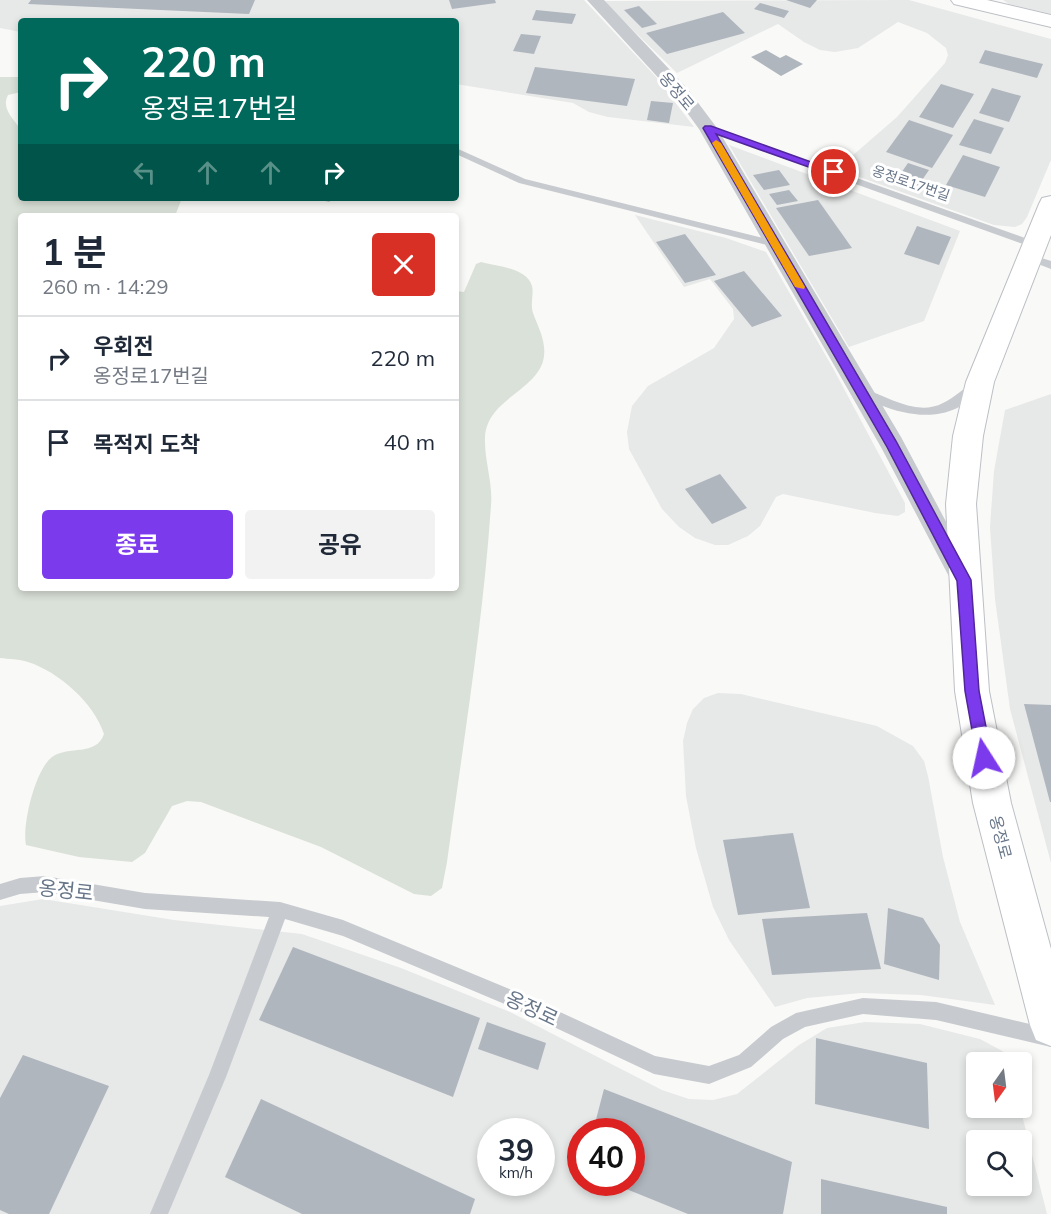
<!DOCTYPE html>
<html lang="ko">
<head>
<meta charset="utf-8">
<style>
	:root { --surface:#fff; --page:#f2f2f3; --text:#1f2937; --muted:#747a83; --line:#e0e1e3; --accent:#7c3aed }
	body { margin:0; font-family:Mulish,"Noto Sans KR",sans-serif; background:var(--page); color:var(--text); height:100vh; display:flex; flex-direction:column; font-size:22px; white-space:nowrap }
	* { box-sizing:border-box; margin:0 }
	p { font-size:20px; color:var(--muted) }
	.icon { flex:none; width:33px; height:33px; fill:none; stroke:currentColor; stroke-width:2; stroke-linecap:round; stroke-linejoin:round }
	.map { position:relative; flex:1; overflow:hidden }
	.sheet { position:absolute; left:18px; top:213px; width:441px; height:378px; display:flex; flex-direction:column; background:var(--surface); border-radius:6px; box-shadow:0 3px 9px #0003 }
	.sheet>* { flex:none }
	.guide { position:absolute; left:18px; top:18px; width:441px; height:183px; border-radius:6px; box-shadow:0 3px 9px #0003; background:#00695c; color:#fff; overflow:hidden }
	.needle { width:39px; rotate:194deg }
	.fabs { position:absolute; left:966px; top:1052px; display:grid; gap:12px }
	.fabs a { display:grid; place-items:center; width:66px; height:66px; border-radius:6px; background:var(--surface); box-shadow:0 3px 9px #0003; font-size:30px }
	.speed { position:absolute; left:477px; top:1118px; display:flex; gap:12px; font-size:30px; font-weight:700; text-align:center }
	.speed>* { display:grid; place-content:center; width:78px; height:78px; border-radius:50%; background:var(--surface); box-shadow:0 3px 9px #0003; line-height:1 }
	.speed small { font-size:15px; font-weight:400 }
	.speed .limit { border:9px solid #d22; background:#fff; color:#111 }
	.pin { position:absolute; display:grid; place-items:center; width:51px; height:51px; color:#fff; margin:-26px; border:3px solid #fff; border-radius:50%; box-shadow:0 2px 6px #0007 }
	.me { position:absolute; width:66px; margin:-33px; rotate:350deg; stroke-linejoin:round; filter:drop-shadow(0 0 4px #0008) }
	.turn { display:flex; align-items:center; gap:21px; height:126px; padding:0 24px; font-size:27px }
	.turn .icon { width:78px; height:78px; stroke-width:2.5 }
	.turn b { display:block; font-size:42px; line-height:51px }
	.lanes { display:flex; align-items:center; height:57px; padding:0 24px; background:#0003; justify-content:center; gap:30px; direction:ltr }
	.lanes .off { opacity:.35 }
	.round { display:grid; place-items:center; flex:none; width:63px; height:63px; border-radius:6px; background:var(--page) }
	.headline { display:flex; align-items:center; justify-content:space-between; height:102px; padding:0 24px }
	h1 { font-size:36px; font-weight:700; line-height:45px }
	.cta { display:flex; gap:12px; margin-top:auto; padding:12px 24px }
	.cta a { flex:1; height:69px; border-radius:6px; background:var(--accent); color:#fff; font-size:24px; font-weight:700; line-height:69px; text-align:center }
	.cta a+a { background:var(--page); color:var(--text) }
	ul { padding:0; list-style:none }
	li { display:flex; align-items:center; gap:18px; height:84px; padding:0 24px; border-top:2px solid var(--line) }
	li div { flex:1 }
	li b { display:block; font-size:22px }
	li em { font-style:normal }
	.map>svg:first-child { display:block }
</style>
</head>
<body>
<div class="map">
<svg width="1051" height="1214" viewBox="0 0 1051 1214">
	<rect width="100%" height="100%" fill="#f9f9f7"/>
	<g fill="#e7e8e8" fill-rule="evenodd">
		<polygon points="0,0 584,0 656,77 694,127 608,117 589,112 573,103 456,84 456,21 21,21 21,32 0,28"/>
		<polygon points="909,0 1051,39 1051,160 1027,217 1022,224 1015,227 994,225 837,169 897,117 945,63 948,55 946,48 927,33 898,22 858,48 835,52 820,50 804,42 778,24 677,73 603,1"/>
		<polygon points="1003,0 1051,0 1051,14 1009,4"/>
		<polygon points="729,145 960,231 924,321 849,347"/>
		<polygon points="635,215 726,238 766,252 834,370 905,503 905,512 898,516 875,513 783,494 776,497 760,526 748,536 728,545 715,545 695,538 679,527 662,509 629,449 627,432 632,406 648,386 714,348 734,319 733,309 710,279 684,287"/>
		<polygon points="1051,394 1051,863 1010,709 995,599 990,527 994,471 1005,410"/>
		<polygon points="718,693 741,694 877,726 913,746 924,761 928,776 943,857 960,922 995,1005 921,995 861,993 807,998 775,1007 729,940 713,907 696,848 686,796 683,741 687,723 693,709 704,698"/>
		<path d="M43,899L174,920L302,934L401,968L510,1012L662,1090L689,1099L713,1100L737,1094L799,1045L827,1028L865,1022L920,1024L980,1039L1006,1053L1009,1062H976V1107H1020L1047,1214H0V906ZM490,1131H542V1182H490ZM580,1131H632V1182H580ZM976,1140H1022V1185H976Z"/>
	</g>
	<path fill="#dae1d8" d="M0,77H21V92L8,95C0,111 17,120 21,132C25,143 21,184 21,198H182L175,216H21V588H456V291L464,292L476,264L481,262C496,266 527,268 532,286C534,294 530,303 533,313C537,324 543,335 544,347C549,389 487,395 485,437C484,460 493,482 491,505C483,624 463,744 447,862L442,888L431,896L414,894L321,847L201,802L187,801L172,806L145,853L132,862L79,857L26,845C22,825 35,770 52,757C69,745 96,757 104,734C94,703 59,672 28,662C19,659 9,659 0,658Z"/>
	<g fill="#b0b6be">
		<polygon points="31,0 255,0 249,14 28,4"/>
		<polygon points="449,0 495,0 496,3 452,9"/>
		<polygon points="786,0 817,0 810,8"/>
		<polygon points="760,3 789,11 784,18 754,9"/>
		<polygon points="639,6 657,24 642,28 624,10"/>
		<polygon points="536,10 576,14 572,24 532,20"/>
		<polygon points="723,12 745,33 667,54 646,33"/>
		<polygon points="521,34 541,36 534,54 513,51"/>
		<polygon points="766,50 780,58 786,55 803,64 781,76 751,57"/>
		<polygon points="985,50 1043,64 1037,78 979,63"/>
		<polygon points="535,67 635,79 627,106 526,93"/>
		<polygon points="941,84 974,94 953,128 919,117"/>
		<polygon points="992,88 1021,96 1009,122 979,113"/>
		<polygon points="651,101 673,103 669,123 647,120"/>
		<polygon points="974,119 1004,128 991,154 959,145"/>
		<polygon points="909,120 953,135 932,168 886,152"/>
		<polygon points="963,155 1000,167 985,197 946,185"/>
		<polygon points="908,163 929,170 918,186 897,179"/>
		<polygon points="779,170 790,185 764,190 753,175"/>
		<polygon points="789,190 798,201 777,205 769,194"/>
		<polygon points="818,200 852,248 809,256 776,208"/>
		<polygon points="917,226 951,237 939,265 904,254"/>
		<polygon points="685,234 716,275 685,283 656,242"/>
		<polygon points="744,271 782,316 752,327 714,281"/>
		<polygon points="720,474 747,508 712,524 685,489"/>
		<polygon points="1024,704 1051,705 1051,802 1050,802"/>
		<polygon points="793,833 810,908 738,915 723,840"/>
		<polygon points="888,908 923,918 940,945 939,980 884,964"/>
		<polygon points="867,913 881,969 772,975 762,919"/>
		<polygon points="293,947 480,1018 453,1097 259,1020"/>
		<polygon points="487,1022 546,1043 538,1070 478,1049"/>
		<polygon points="816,1038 927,1063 929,1129 815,1104"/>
		<polygon points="23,1055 109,1086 49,1214 9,1214 0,1210 0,1098"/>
		<polygon points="604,1089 792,1162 783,1214 688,1214 609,1182 632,1182 632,1131 593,1131"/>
		<polygon points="261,1099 475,1199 470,1214 302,1214 225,1177"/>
		<polygon points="821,1179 947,1207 947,1214 821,1214"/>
	</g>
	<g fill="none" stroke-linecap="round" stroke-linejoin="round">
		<g stroke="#bcbfc5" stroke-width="2">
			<g id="secondary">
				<polygon points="951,0 987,0 1051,15 1051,27 954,4"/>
				<polygon points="1051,196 1051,235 994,382 983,436 976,504 989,691 1011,803 1051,949 1051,1046 1036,1040 1030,1025 973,803 955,691 946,504 953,436 966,382 1039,204 1042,198"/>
			</g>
		</g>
		<g fill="#c7cace" fill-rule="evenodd">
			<polygon points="705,126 711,126 1039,243 1040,245 1039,247 1031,247 705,130"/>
			<polygon points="456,148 525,179 775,241 780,244 775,247 519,183 456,154"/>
			<polygon points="325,198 335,198 329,202 325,201"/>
			<polygon points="1029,254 1051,261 1051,269 1025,259 1024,257"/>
			<path d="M975,383L981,387C957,422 915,419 880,405C872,402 861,399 856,392L862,388C888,396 916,417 943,403C955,398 963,387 975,383Z"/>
			<polygon points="45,876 145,893 280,902 343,920 519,993 655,1056 709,1066 739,1055 771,1027 796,1013 863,998 936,1002 1051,1029 1051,1047 936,1020 863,1014 805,1027 783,1039 751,1067 709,1084 654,1074 507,1005 343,936 285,919 226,1077 168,1214 150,1214 209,1075 269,917 145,909 45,892 20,894 0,900 0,884 20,878"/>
		</g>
		<polygon fill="#c7cace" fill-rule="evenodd" points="587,0 604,0 687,88 717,128 901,437 977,580 973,588 964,591 955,588 882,449 699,129 675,96"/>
		<use href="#secondary" fill="#fff" fill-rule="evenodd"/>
	</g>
	<polygon fill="#7c3aed" stroke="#51269a" stroke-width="1.5" points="705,126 711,126 839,172 831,175 716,134 896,441 971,580 979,691 992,758 990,763 984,766 979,763 977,758 965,691 957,581 887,447 703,128"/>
	<polygon fill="#f59e0b" points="716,140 721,143 805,287 804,289 795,287 712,143"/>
	<g text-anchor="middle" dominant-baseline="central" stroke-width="6" stroke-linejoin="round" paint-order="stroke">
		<g font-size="14" fill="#687689" stroke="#fff">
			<text transform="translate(911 183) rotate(19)">옹정로17번길</text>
		</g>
		<g font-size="16" fill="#687689" stroke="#fff">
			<text transform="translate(677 91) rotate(50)">옹정로</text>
			<text transform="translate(1001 837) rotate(75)">옹정로</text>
		</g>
		<g font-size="20" fill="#687689" stroke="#fff">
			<text transform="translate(66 890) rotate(6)">옹정로</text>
			<text transform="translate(532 1008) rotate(25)">옹정로</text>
		</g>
	</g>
</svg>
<div class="fabs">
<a><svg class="needle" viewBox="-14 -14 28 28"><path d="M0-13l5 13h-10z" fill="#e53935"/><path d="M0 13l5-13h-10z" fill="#747a83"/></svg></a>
<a><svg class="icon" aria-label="search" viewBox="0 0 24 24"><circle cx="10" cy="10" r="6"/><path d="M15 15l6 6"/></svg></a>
</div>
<div class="speed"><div>39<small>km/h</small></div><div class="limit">40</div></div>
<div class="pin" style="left:834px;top:172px;background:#d93025"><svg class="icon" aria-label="arrive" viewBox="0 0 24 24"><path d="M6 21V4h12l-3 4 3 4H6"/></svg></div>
<svg class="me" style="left:984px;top:758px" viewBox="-20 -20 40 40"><circle r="19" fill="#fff"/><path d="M0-13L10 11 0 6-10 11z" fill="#7c3aed"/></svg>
<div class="guide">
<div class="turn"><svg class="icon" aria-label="right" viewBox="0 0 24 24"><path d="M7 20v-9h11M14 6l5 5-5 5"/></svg><div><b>220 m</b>옹정로17번길</div></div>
<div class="lanes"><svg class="icon off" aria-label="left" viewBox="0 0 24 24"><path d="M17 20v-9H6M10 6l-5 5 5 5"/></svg><svg class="icon off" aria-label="ahead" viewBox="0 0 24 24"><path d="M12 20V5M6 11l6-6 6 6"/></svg><svg class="icon off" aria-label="ahead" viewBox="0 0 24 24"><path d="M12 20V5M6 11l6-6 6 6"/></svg><svg class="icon" aria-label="right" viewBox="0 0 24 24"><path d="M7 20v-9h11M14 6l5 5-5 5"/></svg></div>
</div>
<section class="sheet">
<div class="headline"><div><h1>1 분</h1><p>260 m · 14:29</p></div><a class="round" style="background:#d93025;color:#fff"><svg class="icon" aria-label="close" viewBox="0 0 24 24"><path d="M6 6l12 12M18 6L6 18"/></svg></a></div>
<ul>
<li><svg class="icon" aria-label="right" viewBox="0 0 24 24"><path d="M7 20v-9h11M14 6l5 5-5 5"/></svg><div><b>우회전</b><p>옹정로17번길</p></div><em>220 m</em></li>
<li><svg class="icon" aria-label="arrive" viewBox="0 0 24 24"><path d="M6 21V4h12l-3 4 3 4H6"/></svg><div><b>목적지 도착</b></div><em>40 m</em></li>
</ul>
<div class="cta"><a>종료</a><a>공유</a></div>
</section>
</div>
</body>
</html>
